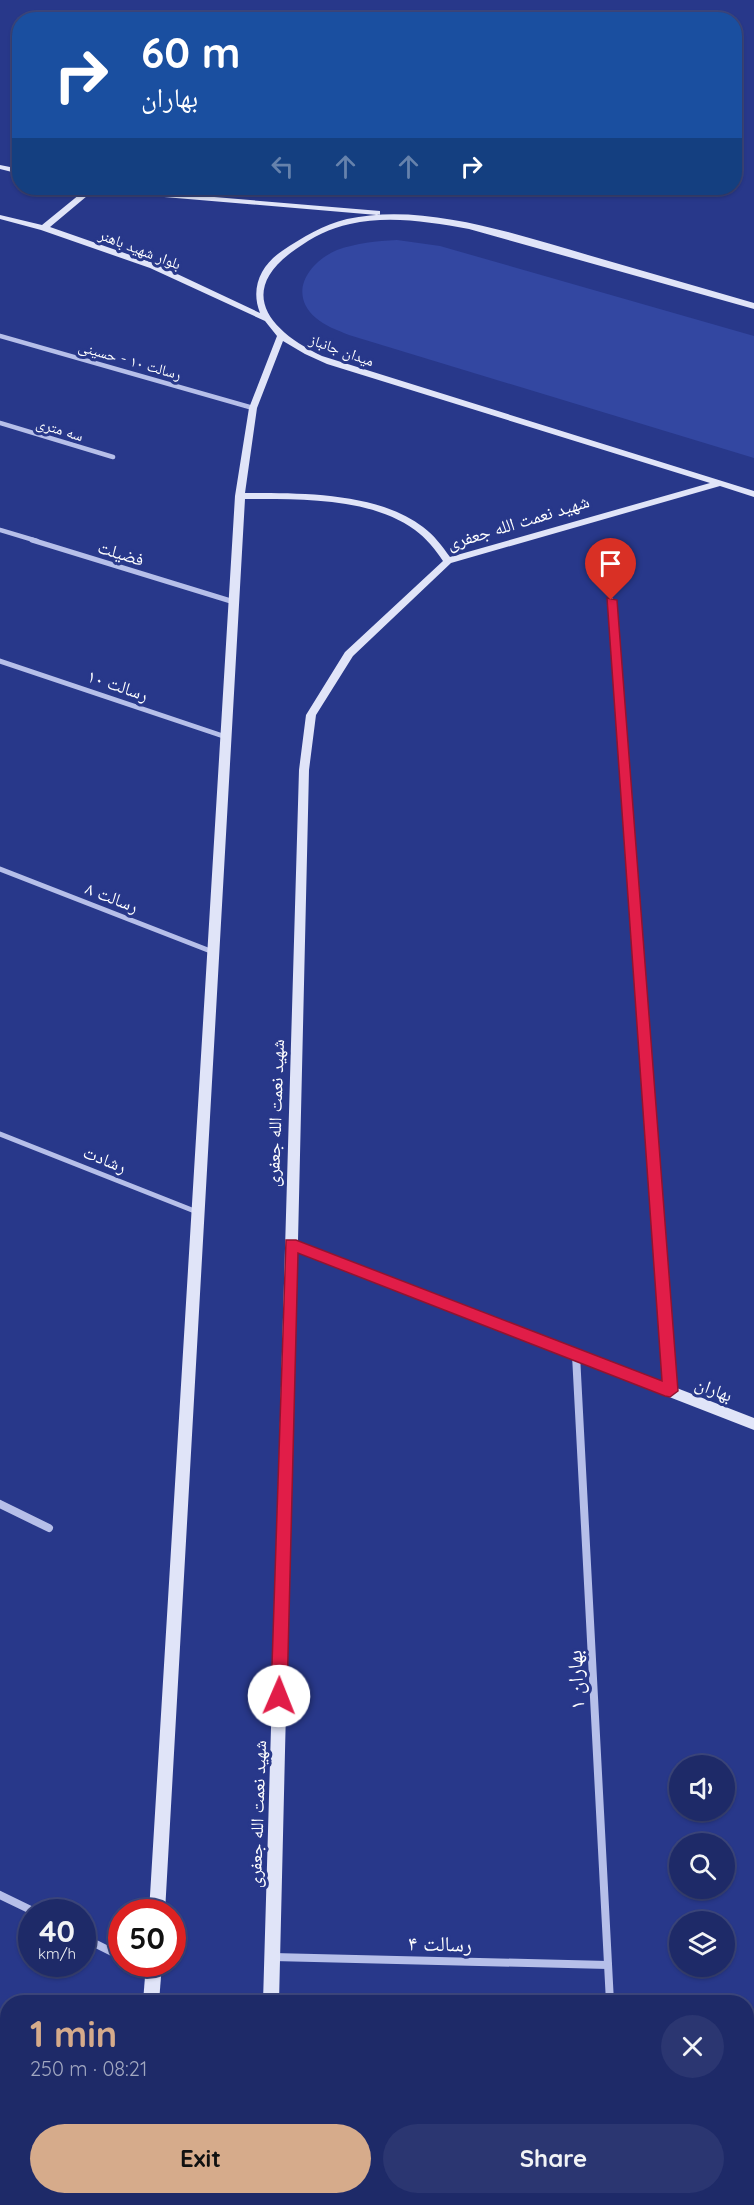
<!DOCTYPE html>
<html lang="en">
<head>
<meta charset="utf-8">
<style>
	:root { --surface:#1e2a68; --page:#2b3671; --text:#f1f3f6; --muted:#a1a7c0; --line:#3c467c; --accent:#d6ab8b }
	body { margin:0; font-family:Quicksand,"Noto Naskh Arabic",sans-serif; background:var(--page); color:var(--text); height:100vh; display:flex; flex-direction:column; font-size:22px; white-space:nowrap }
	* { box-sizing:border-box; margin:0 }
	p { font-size:20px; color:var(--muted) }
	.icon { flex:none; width:33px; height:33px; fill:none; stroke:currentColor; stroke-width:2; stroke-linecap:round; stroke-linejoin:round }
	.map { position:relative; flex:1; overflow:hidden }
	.sheet { position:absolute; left:0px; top:1995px; width:754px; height:210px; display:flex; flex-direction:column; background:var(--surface); border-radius:24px 24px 0 0; box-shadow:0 2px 4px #0004,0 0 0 2px var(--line) }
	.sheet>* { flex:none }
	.guide { position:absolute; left:12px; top:12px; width:730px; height:183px; border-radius:24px; box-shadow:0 2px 4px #0004,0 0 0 2px var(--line); background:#1a4fa0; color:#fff; overflow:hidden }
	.fabs { position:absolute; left:669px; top:1755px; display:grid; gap:12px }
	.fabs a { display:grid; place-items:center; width:66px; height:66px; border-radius:50%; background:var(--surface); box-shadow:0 2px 4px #0004,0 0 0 2px var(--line); font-size:30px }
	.speed { position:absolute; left:18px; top:1899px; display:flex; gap:12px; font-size:30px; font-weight:700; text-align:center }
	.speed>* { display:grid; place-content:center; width:78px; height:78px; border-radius:50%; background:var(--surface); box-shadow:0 2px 4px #0004,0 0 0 2px var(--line); line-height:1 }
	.speed small { font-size:15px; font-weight:400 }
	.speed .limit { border:9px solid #d22; background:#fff; color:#111 }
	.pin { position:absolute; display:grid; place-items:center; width:51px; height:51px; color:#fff; margin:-62px -26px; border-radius:50% 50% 50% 0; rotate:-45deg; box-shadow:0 0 6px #0007 }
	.pin .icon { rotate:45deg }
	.me { position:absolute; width:66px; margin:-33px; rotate:1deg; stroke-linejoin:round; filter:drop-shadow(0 0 4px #0008) }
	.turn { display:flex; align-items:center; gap:21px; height:126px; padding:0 30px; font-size:27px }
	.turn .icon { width:78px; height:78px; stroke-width:2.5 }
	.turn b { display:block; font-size:42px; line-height:51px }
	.lanes { display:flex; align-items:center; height:57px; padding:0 30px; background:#0003; justify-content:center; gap:30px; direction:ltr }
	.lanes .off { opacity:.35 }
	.round { display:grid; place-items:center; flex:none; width:63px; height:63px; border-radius:32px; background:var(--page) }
	.head { display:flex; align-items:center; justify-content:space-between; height:102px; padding:0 30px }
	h1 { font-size:36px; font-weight:700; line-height:45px; color:var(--accent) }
	.action { display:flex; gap:12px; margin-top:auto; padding:12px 30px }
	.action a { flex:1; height:69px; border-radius:36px; background:var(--accent); color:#111; font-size:24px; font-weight:700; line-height:69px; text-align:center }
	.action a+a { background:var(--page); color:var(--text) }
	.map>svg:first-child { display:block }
</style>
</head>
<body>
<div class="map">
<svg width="754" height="2205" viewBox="0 0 754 2205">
	<rect width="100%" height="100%" fill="#28388a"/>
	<path fill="#3347a1" d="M397,240L440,246L754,336V458L349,335C337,330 325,326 316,318C287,293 309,262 337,250C357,243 376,241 397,240Z"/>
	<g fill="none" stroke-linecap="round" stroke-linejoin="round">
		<g stroke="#b6bfe9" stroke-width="4.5">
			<polyline points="0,336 253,408"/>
			<polyline points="0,423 113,457"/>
			<polyline points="0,530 37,541"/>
		</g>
		<g stroke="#b6bfe9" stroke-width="5">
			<polyline points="32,540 234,602"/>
			<polyline points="611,600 660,1257"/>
			<polyline points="0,661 226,737"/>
			<polyline points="0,869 213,952"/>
			<polyline points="0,1134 197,1212"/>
		</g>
		<g stroke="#b6bfe9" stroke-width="8">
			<polyline points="660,1256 670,1391"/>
			<polyline points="576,1355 610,2002"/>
			<polyline points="0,1504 49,1528"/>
			<polyline points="0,1895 35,1912"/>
			<polyline points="82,1937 122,1957"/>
			<polyline points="273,1957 608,1965"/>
			<polyline points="134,1964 153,1973"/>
			<polyline points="620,2198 620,2205"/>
		</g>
		<g fill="#e0e4f8" fill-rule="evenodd">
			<polygon points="0,165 20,169 20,174 0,169"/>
			<path d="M81,188H107L380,211V215H377L93,191L50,227L156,264L260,313C250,288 261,265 282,251C303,237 323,225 347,219C424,202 514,234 588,255C643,271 699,287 754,303V309L469,229C430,222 389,215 350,224C330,228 313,237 296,249C235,291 269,331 322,356L754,491V497L720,486L451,563L353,656L316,715L309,770L298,1241L754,1418V1430L297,1252L279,2002H263L299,770L306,715L345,652L443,561C435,549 426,538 415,530C370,497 298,499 245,499L165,1912H149L235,496L249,408L277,336L265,321L150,268L41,230L0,219V215L42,225L85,190ZM283,341L305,354L327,364L710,483L450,557C442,546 434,535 423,527C377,492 300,493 245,493L257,408Z"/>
			<polygon points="146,1964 162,1964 159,2002 143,2002"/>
			<polygon points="132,2198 148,2198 147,2205 131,2205"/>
			<polygon points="257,2198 273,2198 272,2205 256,2205"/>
		</g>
	</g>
	<polygon fill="#e11d48" stroke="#92132f" stroke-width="1.5" points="607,598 617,600 678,1391 670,1397 665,1396 298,1253 287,1696 285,1701 279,1703 273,1701 271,1696 286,1240 296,1240 662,1381"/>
	<g text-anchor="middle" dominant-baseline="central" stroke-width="6" stroke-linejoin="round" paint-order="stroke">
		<g font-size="15" fill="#fff" stroke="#28388a">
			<text transform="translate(140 249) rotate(21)">بلوار شهید باهنر</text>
			<text transform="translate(342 350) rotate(20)">میدان جانباز</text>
			<text transform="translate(130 360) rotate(16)">رسالت ۱۰ - حسینی</text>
			<text transform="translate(60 429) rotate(17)">سه متری</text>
		</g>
		<g font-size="18" fill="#fff" stroke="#28388a">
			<text transform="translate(518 522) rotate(-17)">شهید نعمت الله جعفری</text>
			<text transform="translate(121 553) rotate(17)">فضیلت</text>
			<text transform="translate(118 685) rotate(19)">رسالت ۱۰</text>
			<text transform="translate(112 897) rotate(21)">رسالت ۸</text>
			<text transform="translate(275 1113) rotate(-88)">شهید نعمت الله جعفری</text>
			<text transform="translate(105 1159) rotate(22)">رشادت</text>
			<text transform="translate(714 1389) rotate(21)">بهاران</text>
			<text transform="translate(257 1814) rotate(-88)">شهید نعمت الله جعفری</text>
		</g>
		<g font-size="21" fill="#fff" stroke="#28388a">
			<text transform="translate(575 1680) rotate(-93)">بهاران ۱</text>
			<text transform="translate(440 1943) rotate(1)">رسالت ۴</text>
		</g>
	</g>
</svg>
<div class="fabs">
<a><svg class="icon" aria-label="sound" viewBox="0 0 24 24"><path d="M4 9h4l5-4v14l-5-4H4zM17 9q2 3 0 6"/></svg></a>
<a><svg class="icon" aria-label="search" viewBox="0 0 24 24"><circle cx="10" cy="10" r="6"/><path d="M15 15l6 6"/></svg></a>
<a><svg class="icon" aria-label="layers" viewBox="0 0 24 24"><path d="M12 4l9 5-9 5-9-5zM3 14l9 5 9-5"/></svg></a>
</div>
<div class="speed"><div>40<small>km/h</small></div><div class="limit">50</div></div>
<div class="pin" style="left:611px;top:600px;background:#d93025"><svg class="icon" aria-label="arrive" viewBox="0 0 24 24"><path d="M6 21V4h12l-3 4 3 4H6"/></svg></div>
<svg class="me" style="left:279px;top:1696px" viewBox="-20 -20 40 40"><circle r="19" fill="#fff"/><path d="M0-13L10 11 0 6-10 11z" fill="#e11d48"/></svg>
<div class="guide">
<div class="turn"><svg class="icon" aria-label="right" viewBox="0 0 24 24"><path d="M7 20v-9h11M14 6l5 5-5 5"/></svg><div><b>60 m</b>بهاران</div></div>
<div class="lanes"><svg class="icon off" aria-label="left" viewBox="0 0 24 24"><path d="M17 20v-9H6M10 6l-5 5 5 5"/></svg><svg class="icon off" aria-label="ahead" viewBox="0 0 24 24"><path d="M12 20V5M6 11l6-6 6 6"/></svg><svg class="icon off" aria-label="ahead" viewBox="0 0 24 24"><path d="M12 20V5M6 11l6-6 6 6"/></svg><svg class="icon" aria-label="right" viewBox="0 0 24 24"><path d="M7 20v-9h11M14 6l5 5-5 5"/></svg></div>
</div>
<section class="sheet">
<div class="head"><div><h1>1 min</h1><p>250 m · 08:21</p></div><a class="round"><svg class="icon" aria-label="close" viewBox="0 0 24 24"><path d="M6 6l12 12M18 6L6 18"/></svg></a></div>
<div class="action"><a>Exit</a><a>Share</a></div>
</section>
</div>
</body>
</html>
